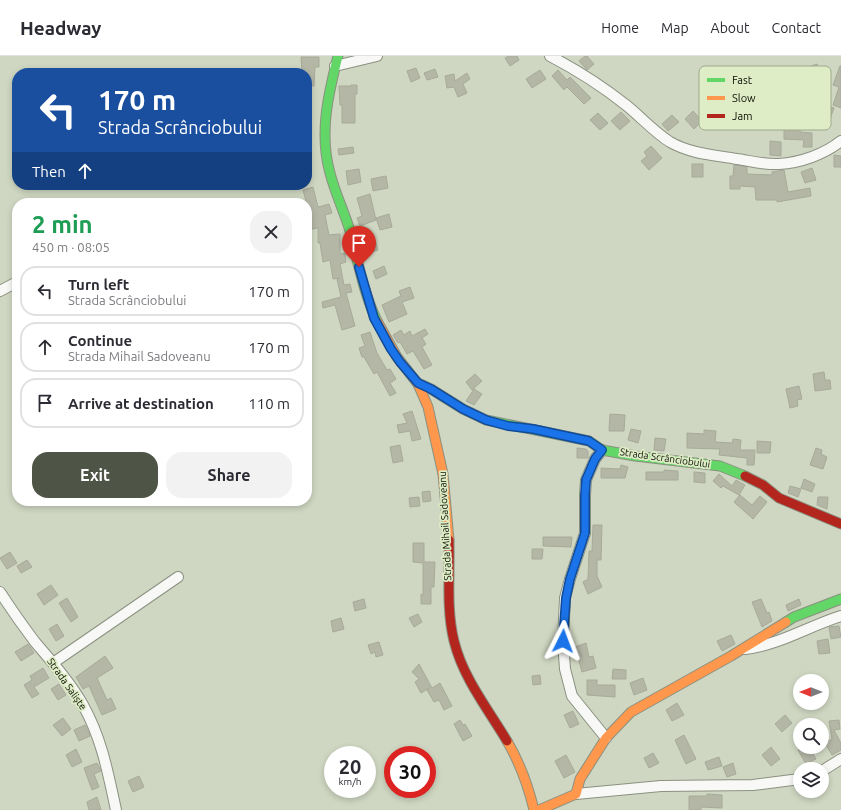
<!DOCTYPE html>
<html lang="en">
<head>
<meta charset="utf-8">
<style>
	:root { --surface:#fff; --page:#f2f2f3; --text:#2b2b33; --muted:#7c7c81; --line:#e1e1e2; --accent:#4e5446 }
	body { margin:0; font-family:Ubuntu,sans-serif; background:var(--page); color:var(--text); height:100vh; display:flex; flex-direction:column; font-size:15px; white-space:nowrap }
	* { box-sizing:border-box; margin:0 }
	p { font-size:13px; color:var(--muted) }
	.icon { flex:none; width:22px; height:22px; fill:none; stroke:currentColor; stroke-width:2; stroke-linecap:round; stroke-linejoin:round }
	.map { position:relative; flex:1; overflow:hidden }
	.details { position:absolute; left:12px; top:142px; width:300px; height:308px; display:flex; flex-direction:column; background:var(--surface); border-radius:16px; box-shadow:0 2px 6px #0003 }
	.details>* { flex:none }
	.guide { position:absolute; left:12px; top:12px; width:300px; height:122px; border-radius:16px; box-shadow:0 2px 6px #0003; background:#1a4fa0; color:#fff; overflow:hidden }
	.needle { width:26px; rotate:270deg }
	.fabs { position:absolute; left:793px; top:618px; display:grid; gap:8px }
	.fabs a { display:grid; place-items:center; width:36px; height:36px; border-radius:50%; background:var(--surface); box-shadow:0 2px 6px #0003; font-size:20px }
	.speed { position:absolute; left:324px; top:690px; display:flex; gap:8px; font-size:20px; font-weight:700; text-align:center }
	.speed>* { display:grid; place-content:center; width:52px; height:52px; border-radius:50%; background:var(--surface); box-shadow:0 2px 6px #0003; line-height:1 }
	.speed small { font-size:10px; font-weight:400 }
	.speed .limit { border:6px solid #d22; background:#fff; color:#111 }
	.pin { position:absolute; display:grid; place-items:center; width:34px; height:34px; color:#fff; margin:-41px -17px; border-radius:50% 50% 50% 0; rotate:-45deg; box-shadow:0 0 4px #0007 }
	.pin .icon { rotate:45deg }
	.me { position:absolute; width:44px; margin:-22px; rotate:3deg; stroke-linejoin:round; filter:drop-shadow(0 0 3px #0008) }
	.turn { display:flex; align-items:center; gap:14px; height:84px; padding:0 20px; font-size:18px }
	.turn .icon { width:52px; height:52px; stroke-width:2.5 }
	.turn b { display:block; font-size:28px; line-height:34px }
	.then { display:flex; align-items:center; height:38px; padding:0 20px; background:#0003; gap:8px; font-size:15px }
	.round { display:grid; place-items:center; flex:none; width:42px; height:42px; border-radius:16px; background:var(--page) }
	.summary { display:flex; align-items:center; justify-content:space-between; height:68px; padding:0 20px }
	h1 { font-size:24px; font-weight:700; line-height:30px; color:#1e9e55 }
	.primary-button { display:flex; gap:8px; margin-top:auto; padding:8px 20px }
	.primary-button a { flex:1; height:46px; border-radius:16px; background:var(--accent); color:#fff; font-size:16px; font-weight:700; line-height:46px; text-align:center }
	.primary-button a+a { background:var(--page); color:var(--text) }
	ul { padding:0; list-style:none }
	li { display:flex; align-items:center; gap:12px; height:50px; margin:0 8px 6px; padding:0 12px; border:2px solid var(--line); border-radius:16px }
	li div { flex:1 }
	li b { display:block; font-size:15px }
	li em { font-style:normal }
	header { display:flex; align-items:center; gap:24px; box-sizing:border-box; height:56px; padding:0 20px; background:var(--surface); border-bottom:1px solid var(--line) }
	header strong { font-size:19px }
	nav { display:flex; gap:22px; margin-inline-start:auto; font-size:14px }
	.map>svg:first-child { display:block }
</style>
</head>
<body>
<header>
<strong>Headway</strong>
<nav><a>Home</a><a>Map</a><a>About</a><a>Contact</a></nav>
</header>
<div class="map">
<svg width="841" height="754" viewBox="0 0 841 754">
	<rect width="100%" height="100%" fill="#cfd7c2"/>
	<g fill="#b4b7a6" stroke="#a7aa99">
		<polygon points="509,0 517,0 519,4 510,10 505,2"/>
		<polygon points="585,0 587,0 594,8 587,14 579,5"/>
		<polygon points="301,1 319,1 319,11 315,11 314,30 307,30 307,17 302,17"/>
		<polygon points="817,8 820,17 809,21 806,12"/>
		<polygon points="840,10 841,10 841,52 833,49 839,31 833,29"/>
		<polygon points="416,12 420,22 411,26 407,15"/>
		<polygon points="435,13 438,21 427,24 424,17"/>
		<polygon points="540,14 546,23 532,32 526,23"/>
		<polygon points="558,14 567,24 570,21 591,42 584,48 567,31 564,34 552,20"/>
		<polygon points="467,17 470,23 463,28 467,37 458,41 454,31 447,32 445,20 454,18 455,25"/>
		<polygon points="351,29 357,29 357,38 355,38 355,67 342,67 342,49 340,49 339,30 351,30"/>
		<polygon points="825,49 834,52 830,63 821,60"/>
		<polygon points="693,55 702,65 694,73 685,63"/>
		<polygon points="621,56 630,65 620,74 611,65"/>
		<polygon points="598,57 608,67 600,74 590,64"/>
		<polygon points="672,59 679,66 668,75 662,68"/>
		<polygon points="784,73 800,73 800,76 812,77 812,91 803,91 804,84 784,83"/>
		<polygon points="770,85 781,86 781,100 770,99"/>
		<polygon points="651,90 662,102 649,114 641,105 647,100 644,96"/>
		<polygon points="353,91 354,97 339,99 338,93"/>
		<polygon points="834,99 841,100 841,111 834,111"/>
		<rect x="692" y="108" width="11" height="13"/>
		<polygon points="734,109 747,111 747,118 772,119 772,116 784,114 788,136 810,132 811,140 777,146 777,144 756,144 755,131 740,130 740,133 730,133 730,120 733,120"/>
		<polygon points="812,112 816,124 805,127 801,116"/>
		<polygon points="359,113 361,126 348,129 346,115"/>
		<polygon points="386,120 388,132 373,135 371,123"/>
		<polygon points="313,131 318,151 329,148 332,157 325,159 329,179 340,178 340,198 345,197 346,206 340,208 344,229 350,228 352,236 346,237 355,270 342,274 335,249 323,252 322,246 341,241 337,223 340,222 333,223 330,204 323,206 320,187 318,187 318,172 307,174 307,160 310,160 303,134"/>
		<polygon points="370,138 376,164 360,170 357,162 362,160 357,142"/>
		<polygon points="389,158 392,171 380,174 376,162"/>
		<polygon points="375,184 378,194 368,197 365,187"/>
		<polygon points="384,210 387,218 376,223 373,215"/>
		<polygon points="410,231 414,242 402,246 407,258 389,266 382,249 401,240 399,235"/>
		<polygon points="425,273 428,278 422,282 426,288 422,291 432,309 424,313 413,295 407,298 400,286 398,287 393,279 401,274 404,279 410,275 412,280"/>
		<polygon points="370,276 377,297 387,314 390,313 396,323 390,327 396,337 390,340 377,316 374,318 364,301 362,301 359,292 365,290 361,279"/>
		<polygon points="824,316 825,324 830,324 831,333 815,335 813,318"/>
		<polygon points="475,318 482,325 472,334 466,326"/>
		<polygon points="799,330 802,343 797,344 798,350 790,352 786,333"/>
		<polygon points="474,333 482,338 474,349 466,345"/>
		<polygon points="412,355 421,383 412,385 410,375 399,377 397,369 407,367 403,358"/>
		<polygon points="610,358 625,359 624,375 609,375"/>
		<polygon points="631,373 641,375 638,387 628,384"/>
		<polygon points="704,374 716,375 715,386 732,387 733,383 741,384 740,394 755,394 754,409 747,409 747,402 719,399 720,393 687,392 687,377 704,378"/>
		<polygon points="655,382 666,383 664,395 654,394"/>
		<polygon points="757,385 771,386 770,397 757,397"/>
		<polygon points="400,389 403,405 393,407 390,391"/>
		<polygon points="577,392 586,393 588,395 588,402 577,402"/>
		<polygon points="816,392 822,394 821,398 827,401 823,413 810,409"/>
		<polygon points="621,409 628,411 625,422 601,422 601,412 620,413"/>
		<polygon points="664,414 678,415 678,424 646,424 646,416 664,416"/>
		<polygon points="694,416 705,417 705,427 694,426"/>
		<polygon points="719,418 732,430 736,424 745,429 739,439 723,430 721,432 713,425"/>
		<polygon points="804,423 815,428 812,436 801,432"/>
		<polygon points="790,430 801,433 798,441 788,437"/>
		<polygon points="430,435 431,445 423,446 422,436"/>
		<polygon points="740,439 752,449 760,440 767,446 753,463 734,446"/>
		<polygon points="419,441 420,450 410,451 409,442"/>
		<polygon points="818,441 828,441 827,453 817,449"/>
		<polygon points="593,469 602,469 601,504 597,504 597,520 602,531 588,538 583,526 588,523 589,495 592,495"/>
		<polygon points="543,481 572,481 571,491 543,490"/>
		<polygon points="413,487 424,487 424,506 435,506 434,531 431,531 431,548 421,548 421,538 423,539 423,507 413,506"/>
		<polygon points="532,493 543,493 542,503 532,503"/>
		<polygon points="10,496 17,507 7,513 0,502"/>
		<polygon points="27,504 32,511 21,517 17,510"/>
		<polygon points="51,529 58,539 44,549 37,538"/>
		<polygon points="67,542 78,561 71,566 59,547"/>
		<polygon points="364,543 366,552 355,555 353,546"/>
		<polygon points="761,543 767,557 769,556 772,565 762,571 752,546"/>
		<polygon points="799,543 801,549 788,555 786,549"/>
		<polygon points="418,558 422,566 414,571 409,562"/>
		<polygon points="341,562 344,573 333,576 331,565"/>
		<polygon points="57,568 64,580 56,585 49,573"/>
		<polygon points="839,570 841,581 831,583 829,571"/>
		<polygon points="731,579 735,588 722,595 717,585"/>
		<polygon points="828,583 830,597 819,598 817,585"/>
		<polygon points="379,586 383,599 376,601 375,596 371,598 368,589"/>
		<polygon points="586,587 589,601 593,600 596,612 582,616 575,591"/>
		<polygon points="28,588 34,597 21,605 15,596"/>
		<polygon points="105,600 113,612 97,622 107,644 111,642 116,653 102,659 89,630 83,633 76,621"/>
		<polygon points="419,608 432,632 440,627 452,650 444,654 439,644 434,646 427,634 429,632 421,637 415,626 419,623 412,616"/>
		<polygon points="43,612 49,622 34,631 39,638 32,642 24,629 32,624 30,620"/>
		<polygon points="613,613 626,614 626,623 612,623"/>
		<polygon points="540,619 541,628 533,629 532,620"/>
		<polygon points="643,622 647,634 634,639 630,627"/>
		<polygon points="587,624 597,624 597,629 615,629 615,641 587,639"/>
		<polygon points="59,628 66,639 58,644 51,633"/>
		<polygon points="677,647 684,659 672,665 666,654"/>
		<polygon points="573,655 579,668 570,672 564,659"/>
		<polygon points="785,659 792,667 782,676 775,668"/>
		<polygon points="63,662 71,673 62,680 53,669"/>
		<polygon points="460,664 463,669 465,668 472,680 463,685 454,668"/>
		<polygon points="839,664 840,673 834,674 841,687 841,694 832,699 825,687 832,683 829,665"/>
		<polygon points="85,669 90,680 79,685 74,674"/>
		<polygon points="684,679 696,703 686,708 675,684"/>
		<polygon points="771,691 780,703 771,710 762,699"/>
		<polygon points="803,691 809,691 816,703 806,708 798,694"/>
		<polygon points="76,693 82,706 72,711 66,699"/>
		<polygon points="653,697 659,707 649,712 644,702"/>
		<polygon points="566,699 575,716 564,722 555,705"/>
		<polygon points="719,701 722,710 708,714 705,706"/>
		<polygon points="97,707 101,715 94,718 99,731 92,734 84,712"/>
		<polygon points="733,707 736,718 727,721 723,711"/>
		<polygon points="139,720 144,731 133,736 128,725"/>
		<polygon points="707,738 722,739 722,752 701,751 701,754 689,754 689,740 707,740"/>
		<polygon points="97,741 101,754 89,754 87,746"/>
	</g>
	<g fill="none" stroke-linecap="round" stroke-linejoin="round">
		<g stroke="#8b9181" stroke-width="12">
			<g id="street">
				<path d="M550,0C577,14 602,30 626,49C641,61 654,76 670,86C691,98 715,99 737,103C751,105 765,109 779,108C800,107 825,98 841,85"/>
				<polyline points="335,10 377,0"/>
				<polyline points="0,235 17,226"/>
				<polyline points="602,394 595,403 586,424 585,439 585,477 570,523 565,542 563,585 565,613 572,640 606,682"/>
				<path d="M0,536C11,553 23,570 35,586C52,606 70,626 83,649C102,683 108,717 116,754"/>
				<path d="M745,593C779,589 809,570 841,560"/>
				<polyline points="53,607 178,521"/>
				<polyline points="822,715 841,703"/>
				<polyline points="576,738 661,730 753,729 800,723"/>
			</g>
		</g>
		<g stroke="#8b9181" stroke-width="11">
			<g id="fast">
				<path d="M338,0C328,39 319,78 330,117C335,137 344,155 350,175C358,205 363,236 377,265"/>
				<polyline points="418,327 431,333 463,353 486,364 589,385 602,394 635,400 720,410 745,420"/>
				<polyline points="786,566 794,561 841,543"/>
			</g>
		</g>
		<g stroke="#8b9181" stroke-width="11">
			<g id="slow">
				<polyline points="377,265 397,301 418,328 428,351 443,418 449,484"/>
				<path d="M507,685C520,707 528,729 534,754"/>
				<polyline points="539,754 576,738 580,723 606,682 631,656 731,600 786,566"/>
			</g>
		</g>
		<g stroke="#8b9181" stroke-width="11">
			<g id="jam">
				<polyline points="745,420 763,429 779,442 841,468"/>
				<path d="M449,484C450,517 446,553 454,585C463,622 488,653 507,685"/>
			</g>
		</g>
		<use href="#street" stroke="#f8f9f6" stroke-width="10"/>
		<use href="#fast" stroke="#63d668" stroke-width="9"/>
		<use href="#slow" stroke="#ff974d" stroke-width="9"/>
		<use href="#jam" stroke="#b3261e" stroke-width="9"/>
	</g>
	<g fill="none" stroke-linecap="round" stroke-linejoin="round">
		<g stroke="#114b97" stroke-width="10">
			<polyline id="route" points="359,211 366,235 374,262 391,293 400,306 418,327 431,333 463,353 486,364 508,370 533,373 589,385 602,394 595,403 586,424 585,439 585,477 570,523 566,542 563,585"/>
		</g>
		<use href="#route" stroke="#1a73e8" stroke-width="7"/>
	</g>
	<g text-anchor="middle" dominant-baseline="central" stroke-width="3.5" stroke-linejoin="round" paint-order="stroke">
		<g font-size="10" fill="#090e03" stroke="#deedc6">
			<text transform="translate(665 402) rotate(8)">Strada Scrânciobului</text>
			<text transform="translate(445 470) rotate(-93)">Strada Mihail Sadoveanu</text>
			<text transform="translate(67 628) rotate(55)">Strada Saliște</text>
		</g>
	</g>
	<rect x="699" y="10" width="132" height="64" rx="6" fill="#deedc6" stroke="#9eaa8c" stroke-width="1"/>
	<rect x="707" y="22" width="18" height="4" fill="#63d668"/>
	<rect x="707" y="40" width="18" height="4" fill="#ff974d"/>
	<rect x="707" y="58" width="18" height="4" fill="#b3261e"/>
	<g font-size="11" fill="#090e03">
		<text x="732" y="28">Fast</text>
		<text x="732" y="46">Slow</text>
		<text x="732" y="64">Jam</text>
	</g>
</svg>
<div class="fabs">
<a><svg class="needle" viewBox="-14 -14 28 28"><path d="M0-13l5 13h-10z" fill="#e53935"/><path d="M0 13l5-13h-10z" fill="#7c7c81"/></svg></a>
<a><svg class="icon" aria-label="search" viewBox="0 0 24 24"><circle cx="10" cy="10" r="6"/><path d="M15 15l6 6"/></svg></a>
<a><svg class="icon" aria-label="layers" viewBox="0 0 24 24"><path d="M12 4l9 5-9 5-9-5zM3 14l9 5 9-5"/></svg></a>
</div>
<div class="speed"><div>20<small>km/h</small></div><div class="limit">30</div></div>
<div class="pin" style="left:359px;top:211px;background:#d93025"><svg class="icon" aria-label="arrive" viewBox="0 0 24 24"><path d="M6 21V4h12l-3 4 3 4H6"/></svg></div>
<svg class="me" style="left:563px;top:585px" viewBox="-20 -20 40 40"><path d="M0-17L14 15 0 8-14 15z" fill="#1a73e8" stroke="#fff" stroke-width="4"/></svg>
<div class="guide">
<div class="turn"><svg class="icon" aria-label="left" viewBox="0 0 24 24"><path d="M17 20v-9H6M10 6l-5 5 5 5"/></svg><div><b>170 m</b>Strada Scrânciobului</div></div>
<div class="then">Then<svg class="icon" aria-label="ahead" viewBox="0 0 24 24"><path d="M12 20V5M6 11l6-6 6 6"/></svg></div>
</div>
<section class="details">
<div class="summary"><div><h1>2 min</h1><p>450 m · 08:05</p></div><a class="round"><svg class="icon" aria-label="close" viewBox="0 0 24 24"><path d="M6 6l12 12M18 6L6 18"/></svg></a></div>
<ul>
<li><svg class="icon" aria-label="left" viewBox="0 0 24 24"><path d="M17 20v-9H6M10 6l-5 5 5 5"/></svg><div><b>Turn left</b><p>Strada Scrânciobului</p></div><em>170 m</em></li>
<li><svg class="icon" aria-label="ahead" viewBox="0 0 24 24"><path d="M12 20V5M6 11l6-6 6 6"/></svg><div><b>Continue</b><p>Strada Mihail Sadoveanu</p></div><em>170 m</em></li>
<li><svg class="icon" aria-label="arrive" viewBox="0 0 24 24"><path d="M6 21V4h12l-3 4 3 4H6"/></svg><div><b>Arrive at destination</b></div><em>110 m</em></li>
</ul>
<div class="primary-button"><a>Exit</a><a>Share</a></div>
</section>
</div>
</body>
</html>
